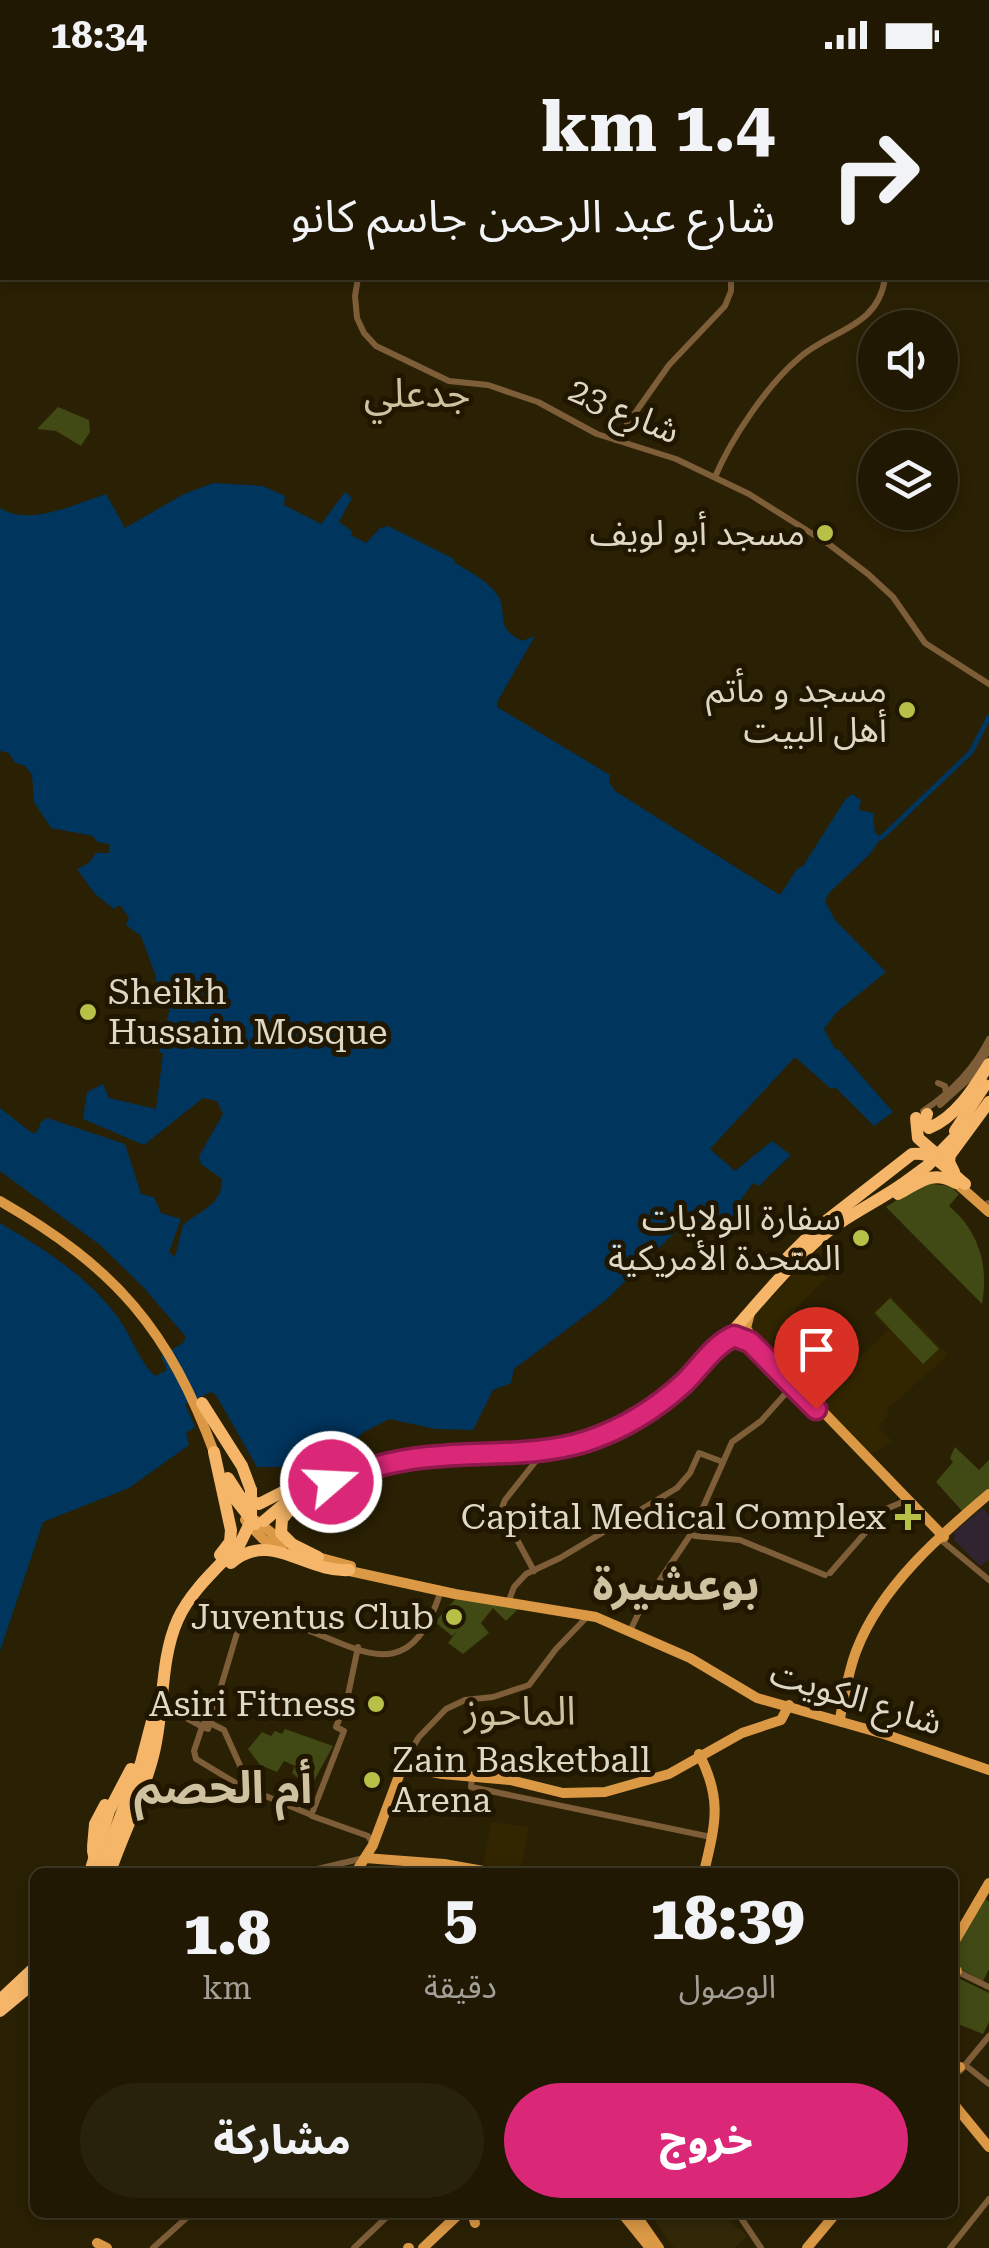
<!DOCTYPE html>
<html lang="ar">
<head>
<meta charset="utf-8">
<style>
	:root { --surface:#201802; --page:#28210c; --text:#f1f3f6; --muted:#a2a099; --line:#3d3724; --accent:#db2777 }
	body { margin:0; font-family:"Roboto Serif","Noto Sans Arabic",serif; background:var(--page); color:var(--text); direction:rtl; height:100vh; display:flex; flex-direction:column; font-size:38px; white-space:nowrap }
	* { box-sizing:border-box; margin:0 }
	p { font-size:32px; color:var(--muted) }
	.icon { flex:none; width:55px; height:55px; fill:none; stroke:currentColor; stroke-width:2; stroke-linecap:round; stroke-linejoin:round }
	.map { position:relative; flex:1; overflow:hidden; direction:ltr }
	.panel { position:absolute; left:30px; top:1798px; width:928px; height:350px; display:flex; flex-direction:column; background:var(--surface); border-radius:15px; box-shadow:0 5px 15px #0003,0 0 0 2px var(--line); direction:rtl }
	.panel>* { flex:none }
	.hud { position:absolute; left:0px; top:0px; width:990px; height:210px; box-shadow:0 5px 15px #0003,0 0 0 2px var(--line); direction:rtl; background:#201802; color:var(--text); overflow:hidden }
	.fabs { position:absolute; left:858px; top:240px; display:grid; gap:20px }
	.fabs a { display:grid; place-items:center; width:100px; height:100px; border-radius:50%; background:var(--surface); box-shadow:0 5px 15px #0003,0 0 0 2px var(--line); font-size:50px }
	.pin { position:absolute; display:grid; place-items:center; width:85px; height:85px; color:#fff; margin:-102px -42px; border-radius:50% 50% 50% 0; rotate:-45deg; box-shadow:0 0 10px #0007 }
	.pin .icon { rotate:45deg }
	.me { position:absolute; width:110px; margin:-55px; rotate:71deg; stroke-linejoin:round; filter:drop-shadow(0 0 8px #0008) }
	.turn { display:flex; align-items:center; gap:35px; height:210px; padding:0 50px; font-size:45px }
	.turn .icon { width:130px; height:130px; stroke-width:2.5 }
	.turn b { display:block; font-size:70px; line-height:85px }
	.eta { display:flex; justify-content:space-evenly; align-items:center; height:170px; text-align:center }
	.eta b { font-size:60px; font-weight:800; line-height:70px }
	.primary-button { display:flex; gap:20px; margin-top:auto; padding:20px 50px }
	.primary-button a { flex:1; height:115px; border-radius:60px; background:var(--accent); color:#fff; font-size:40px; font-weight:800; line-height:115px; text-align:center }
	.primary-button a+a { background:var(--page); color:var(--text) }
	.status { display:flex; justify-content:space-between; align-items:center; height:70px; padding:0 50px; background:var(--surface); direction:ltr }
	.status svg { height:28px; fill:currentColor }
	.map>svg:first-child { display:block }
</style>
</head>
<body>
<div class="status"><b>18:34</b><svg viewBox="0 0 49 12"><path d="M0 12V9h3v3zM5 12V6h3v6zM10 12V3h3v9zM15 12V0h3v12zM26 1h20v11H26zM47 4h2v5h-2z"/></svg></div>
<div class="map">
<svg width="989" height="2178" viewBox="0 0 989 2178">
	<rect width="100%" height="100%" fill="#2a2003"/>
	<g fill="#322600">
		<polygon points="825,1172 840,1188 823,1204 826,1209 799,1235 767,1278 751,1262 751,1248"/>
		<polygon points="891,1226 948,1285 886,1340 890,1345 878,1357 892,1371 876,1382 869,1383 821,1334 821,1326 888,1260 873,1243"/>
		<polygon points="491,1752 529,1757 521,1800 483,1795"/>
	</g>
	<polygon fill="#302431" points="983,1438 989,1445 989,1490 980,1496 954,1470 954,1462"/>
	<g fill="#414915">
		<polygon points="58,337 89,350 90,362 81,376 56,361 37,359"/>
		<path d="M923,1113L950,1116L959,1124L949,1136C979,1161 989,1196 982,1234L886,1137Z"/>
		<polygon points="890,1228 939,1279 923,1294 875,1243"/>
		<polygon points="955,1377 979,1400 989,1390 989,1420 963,1442 936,1412 953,1392 950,1388"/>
		<polygon points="457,1527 520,1537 506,1551 493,1538 481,1553 489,1563 463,1584 448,1573 457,1561 452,1566 435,1552"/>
		<polygon points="285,1659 333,1676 310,1718 292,1703 295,1696 284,1691 277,1702 260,1695 248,1679 262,1662 271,1666 275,1661 282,1664"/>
		<polygon points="982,1826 989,1832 989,1899 983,1911 953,1895 952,1879"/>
		<polygon points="956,1907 989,1923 989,1952 983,1964 953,1952 953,1908"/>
	</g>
	<polygon fill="#312807" points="657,2143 720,2143 748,2166 734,2178 674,2178 652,2147"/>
	<path fill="#00355e" d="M213,413L263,416L285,426L284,435L321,454L345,422L352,428L339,452L352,461L351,465L366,473L380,458L388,456L454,489L455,493C469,501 494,514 500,530C506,549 497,558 522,571L535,566L497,632V637L610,705L609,712L615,721L780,825L797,799L803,796L845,730L852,724L861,730L859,740L873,743L875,762L881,768L870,784L829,823L825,831L835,850L886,902L837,942L824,959L835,979H838L893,1042L874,1056L835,1017L831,1019L795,987L710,1079L735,1101L772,1071L791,1085L759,1116L753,1113L739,1132L743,1136L727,1154L714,1152L702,1157L696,1151L703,1139L700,1137L692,1151L696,1158L688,1164L679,1161L673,1164L606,1230L514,1299L511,1313L493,1320L473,1360L436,1359L389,1349L364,1362L336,1386L282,1397H257L216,1325L211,1322L185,1334L195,1357L186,1363L189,1375L129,1418L43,1452L0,1581V1153C44,1179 86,1205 117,1246C131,1265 139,1291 155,1306L167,1300L161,1286L183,1273L186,1267L144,1218L100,1175L0,1101V1038L32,1063L37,1062L41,1052L47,1048L125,1074L141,1124L154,1127L161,1143L181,1149L169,1182L175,1187L183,1155C200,1140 222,1136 222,1109L201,1094L199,1086L223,1044L217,1031L203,1028L144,1075L83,1049L87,1022L103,1014L109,1028L156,1039L163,984L159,982L173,926L156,922V907L141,866L126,855L129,848L120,835L114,839L95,824L77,799L89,793L96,783H109V774L97,772L93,766L51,758L34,732L32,705L24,695L15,693L9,683L0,681V438C29,457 75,434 106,424L125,458L184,424Z"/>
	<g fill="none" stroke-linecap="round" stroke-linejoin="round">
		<polyline stroke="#00355e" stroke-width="5" points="881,768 971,682 989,647"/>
		<g stroke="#7e5e39" stroke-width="6">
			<polyline points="328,0 329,2"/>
			<polyline points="332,0 334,2"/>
			<polyline points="620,0 621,2"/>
			<polyline points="627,0 628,2"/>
			<polyline points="792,0 793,2"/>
			<polyline points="880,0 889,2"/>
			<polyline points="757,2 763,0"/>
			<polyline points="988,27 989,26"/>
			<polyline points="988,61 989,61"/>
			<polyline points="0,138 2,126"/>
			<polyline points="0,150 2,151"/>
			<polyline points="358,208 355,226 357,248 364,263 376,276 449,311 488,315 538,332 597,364 676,389 749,424 830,475 868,504 893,527 925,573 989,614"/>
			<polyline points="616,370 669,295 725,236 731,221 731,208"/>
			<path d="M715,407C731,369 767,315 799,288C832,259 878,258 885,208"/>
			<polyline points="938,1013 945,1016 946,1024"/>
			<polyline points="940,1035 970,1008 989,980"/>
			<path d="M923,1041C950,1023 974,999 989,969"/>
			<polyline points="988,1133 989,1133"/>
			<polyline points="693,1460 732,1372 761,1351 795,1313"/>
			<polyline points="695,1466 740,1470 825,1505"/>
			<polyline points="941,1470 989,1510"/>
			<polyline points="534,1501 501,1440 505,1430 543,1382"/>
			<polyline points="830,1503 886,1439 905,1431"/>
			<polyline points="508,1533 514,1517 526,1504 560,1488 677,1418 690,1403 699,1383 723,1392"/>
			<path d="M247,1552L244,1555L240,1552L242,1548L247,1552C259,1540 268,1547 282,1551C356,1573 408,1627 441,1520"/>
			<polyline points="630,1561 641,1538 691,1464"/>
			<polyline points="179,1644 201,1656"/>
			<polygon points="205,1651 210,1653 208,1659 202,1657"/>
			<polyline points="210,1653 240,1553"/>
			<polyline points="210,1653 224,1660 247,1711"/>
			<polyline points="202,1657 194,1681 196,1689 239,1715"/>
			<polyline points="405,1690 419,1667 446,1639 465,1630 493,1627 529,1615 556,1579 587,1547"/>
			<polyline points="472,1706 471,1717 711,1767"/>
			<polyline points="244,1717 309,1744"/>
			<polyline points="313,1741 344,1661 336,1657 347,1630 358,1577"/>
			<polyline points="312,1746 368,1766 373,1774"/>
			<polyline points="305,1802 364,1788"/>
			<polyline points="954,1900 989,1917"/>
			<polyline points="965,1995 989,2014"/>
			<polyline points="960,2001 989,1966"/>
			<polyline points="737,2142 761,2178"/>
			<polyline points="153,2178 193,2142"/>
			<polyline points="354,2178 392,2142"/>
			<polyline points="950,2178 989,2129"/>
		</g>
		<g stroke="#dc9945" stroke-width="10">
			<polyline points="13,0 13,2"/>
			<polyline points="25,0 27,2"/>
			<polyline points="106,2 110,0"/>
			<polyline points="127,2 131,0"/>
			<polyline points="0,20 2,18"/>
			<polyline points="0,38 2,41"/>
			<polyline points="0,70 2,76"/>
			<polyline points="954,1111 989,1142"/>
			<path d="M0,1131C116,1198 169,1259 215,1385"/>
			<polyline points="750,1243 746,1258 753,1269 944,1467"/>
			<polyline points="245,1450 263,1469 282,1480"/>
			<polyline points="255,1450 285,1473"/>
			<polyline points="314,1486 351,1496"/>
			<polyline points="345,1500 455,1524 596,1547 690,1588 757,1628 884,1664 989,1700"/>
			<path d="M842,1652L840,1648C845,1625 848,1601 857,1579C881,1517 939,1466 989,1424"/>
			<path d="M699,1684C723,1730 715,1755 704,1802"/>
			<polyline points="408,1697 442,1704 510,1710 563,1723 605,1722 669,1704 742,1663 781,1650 789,1635"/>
			<polyline points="365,1788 444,1794 489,1802"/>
			<polyline points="356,1802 373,1775 403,1695"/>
			<polyline points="952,1876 989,1813"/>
			<polyline points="952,1897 957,1901"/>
			<polyline points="952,1998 960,1997"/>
			<polyline points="952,2009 953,2008"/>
			<polyline points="952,2032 989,2077"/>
			<polyline points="472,2142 475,2153"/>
			<polyline points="621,2142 650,2178"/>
			<polyline points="634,2142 659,2178"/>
			<polyline points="97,2173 107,2178"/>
			<polyline points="408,2178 409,2178"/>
			<polyline points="423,2178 461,2142"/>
			<polyline points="807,2178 837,2142"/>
		</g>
		<g stroke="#f6b669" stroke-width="12">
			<path d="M927,1044L924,1053L929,1058C956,1047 974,1018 989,994"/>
			<polyline points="916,1048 918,1068 934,1082"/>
			<polyline points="955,1061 985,1015"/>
			<polyline points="954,1102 949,1092 950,1085 989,1032"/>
			<path d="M898,1124C919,1113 932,1099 956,1113"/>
			<path d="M788,1187L817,1158L912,1084C936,1081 947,1100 965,1114"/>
			<polyline points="202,1333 242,1396 251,1420"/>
			<polyline points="214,1382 231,1460 230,1472 220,1485"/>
			<polyline points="228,1408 241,1428 259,1434 312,1407"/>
			<polyline points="228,1420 255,1454"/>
			<polyline points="293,1436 282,1449 281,1463 292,1474 318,1487"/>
			<path d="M264,1451C279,1438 294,1425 312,1415C409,1365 526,1404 622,1356C702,1315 749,1233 813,1174C839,1149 872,1135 901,1115"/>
			<path d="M231,1493C270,1459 306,1503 349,1500"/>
			<polyline points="93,1777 95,1754 105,1735"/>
			<polyline points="102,1795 141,1693 152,1651"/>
			<polyline points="90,1802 109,1741 131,1699"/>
			<path d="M110,1802C123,1763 143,1726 153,1686C165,1641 159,1591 178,1549C191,1521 216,1499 237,1477"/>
			<polyline points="0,1930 35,1897"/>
			<polyline points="0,1941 35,1912"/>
		</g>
		<g stroke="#f6b669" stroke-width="12">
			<polyline points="901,1115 927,1096 958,1064"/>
			<polyline points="234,1486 251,1451 251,1420"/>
			<polyline points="93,1781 98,1802"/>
		</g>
	</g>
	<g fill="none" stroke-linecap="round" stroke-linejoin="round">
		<g stroke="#8e194d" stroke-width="25">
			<path id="route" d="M331,1412C367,1397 403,1388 442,1386C490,1382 540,1386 587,1371C623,1359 657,1338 685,1312C701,1296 714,1275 734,1266L750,1272L816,1339"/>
		</g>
		<use href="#route" stroke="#db2777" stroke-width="18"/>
	</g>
	<g fill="#b7c148" stroke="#211700" stroke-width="4">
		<circle cx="825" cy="463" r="10"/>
		<circle cx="907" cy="640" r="10"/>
		<circle cx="88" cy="942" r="10"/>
		<circle cx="861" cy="1168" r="10"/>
		<path d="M903 1432h10v10h10v10h-10v10h-10v-10h-10v-10h10z"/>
		<circle cx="454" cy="1547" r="10"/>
		<circle cx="376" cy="1634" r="10"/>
		<circle cx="372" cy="1710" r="10"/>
	</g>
	<g text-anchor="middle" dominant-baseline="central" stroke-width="10" stroke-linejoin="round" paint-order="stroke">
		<g font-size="35" fill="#ded8c7" stroke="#211700">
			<text transform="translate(624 341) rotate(23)">شارع 23</text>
			<text transform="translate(856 1628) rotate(17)">شارع الكويت</text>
		</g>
		<g font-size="35" fill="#ded8c7" stroke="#211700" text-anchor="end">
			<text x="805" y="463">مسجد أبو لويف</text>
			<text x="887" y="620">مسجد و مأتم<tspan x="887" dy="40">أهل البيت</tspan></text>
			<text x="108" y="922" text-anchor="start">Sheikh<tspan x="108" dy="40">Hussain Mosque</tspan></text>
			<text x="841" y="1148">سفارة الولايات<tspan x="841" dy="40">المتحدة الأمريكية</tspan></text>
			<text x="886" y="1447">Capital Medical Complex</text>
			<text x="434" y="1547">Juventus Club</text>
			<text x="356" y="1634">Asiri Fitness</text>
			<text x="392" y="1690" text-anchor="start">Zain Basketball<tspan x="392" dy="40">Arena</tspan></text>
		</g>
		<g font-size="40" fill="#cec2a0" stroke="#211700">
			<text x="417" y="323">جدعلي</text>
			<text x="520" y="1641">الماحوز</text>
		</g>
		<g font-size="45" font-weight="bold" fill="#cec2a0" stroke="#211700">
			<text x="676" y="1514">بوعشيرة</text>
			<text x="223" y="1717">أم الحصم</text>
		</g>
	</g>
</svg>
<div class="fabs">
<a><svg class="icon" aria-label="sound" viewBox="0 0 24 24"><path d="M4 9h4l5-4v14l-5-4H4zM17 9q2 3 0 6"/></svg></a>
<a><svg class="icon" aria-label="layers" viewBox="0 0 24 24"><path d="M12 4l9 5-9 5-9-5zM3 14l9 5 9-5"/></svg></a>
</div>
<div class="pin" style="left:816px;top:1339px;background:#d93025"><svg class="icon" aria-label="arrive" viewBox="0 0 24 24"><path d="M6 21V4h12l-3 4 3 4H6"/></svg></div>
<svg class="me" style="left:331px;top:1412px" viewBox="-20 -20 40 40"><circle r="17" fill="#db2777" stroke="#fff" stroke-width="3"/><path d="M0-11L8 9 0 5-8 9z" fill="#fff"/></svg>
<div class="hud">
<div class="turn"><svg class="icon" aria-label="right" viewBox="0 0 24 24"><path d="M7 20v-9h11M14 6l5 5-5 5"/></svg><div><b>1.4 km</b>شارع عبد الرحمن جاسم كانو</div></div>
</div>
<section class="panel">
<div class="eta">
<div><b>18:39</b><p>الوصول</p></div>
<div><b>5</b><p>دقيقة</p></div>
<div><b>1.8</b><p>km</p></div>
</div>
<div class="primary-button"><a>خروج</a><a>مشاركة</a></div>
</section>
</div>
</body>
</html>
